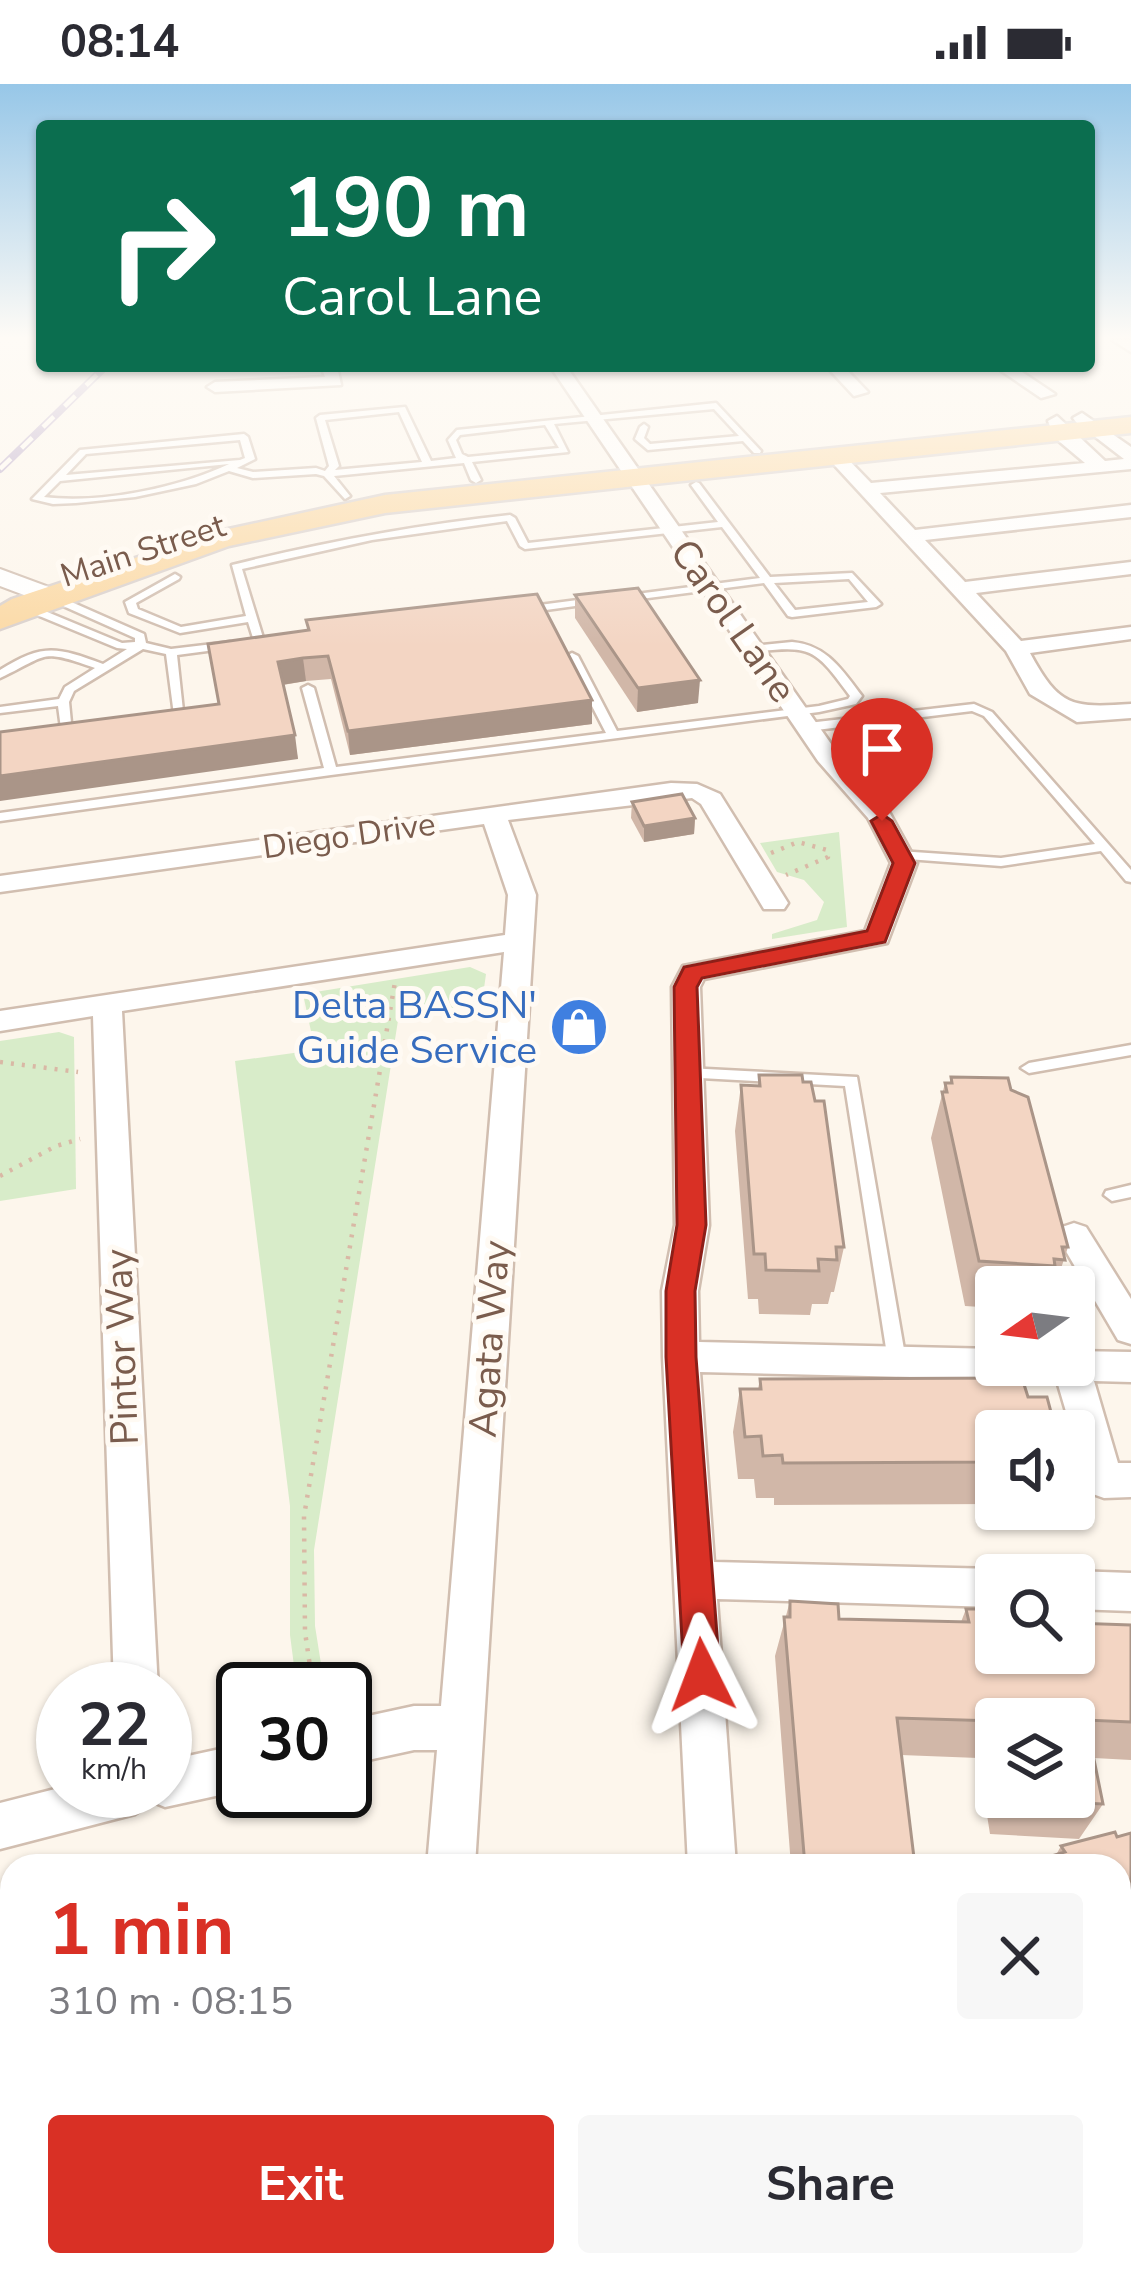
<!DOCTYPE html>
<html lang="en">
<head>
<meta charset="utf-8">
<style>
	:root { --surface:#fff; --page:#f7f7f7; --text:#2b2b33; --muted:#7c7c81; --accent:#d93025 }
	body { margin:0; font-family:"Nunito Sans",sans-serif; background:var(--page); color:var(--text); height:100vh; display:flex; flex-direction:column; font-size:45px; white-space:nowrap }
	* { box-sizing:border-box; margin:0 }
	p { font-size:39px; color:var(--muted) }
	.icon { flex:none; width:66px; height:66px; fill:none; stroke:currentColor; stroke-width:2; stroke-linecap:round; stroke-linejoin:round }
	.map { position:relative; flex:1; overflow:hidden }
	.panel { position:absolute; left:0px; top:1770px; width:1131px; height:423px; display:flex; flex-direction:column; background:var(--surface); border-radius:36px 36px 0 0; box-shadow:0 3px 9px #0004 }
	.panel>* { flex:none }
	.guide { position:absolute; left:36px; top:36px; width:1059px; height:252px; border-radius:12px; box-shadow:0 3px 9px #0004; background:#0b6e4f; color:#fff; overflow:hidden }
	.needle { width:78px; rotate:256deg }
	.fabs { position:absolute; left:975px; top:1182px; display:grid; gap:24px }
	.fabs a { display:grid; place-items:center; width:120px; height:120px; border-radius:12px; background:var(--surface); box-shadow:0 3px 9px #0004; font-size:60px }
	.speed { position:absolute; left:36px; top:1578px; display:flex; gap:24px; font-size:60px; font-weight:700; text-align:center }
	.speed>* { display:grid; place-content:center; width:156px; height:156px; border-radius:50%; background:var(--surface); box-shadow:0 3px 9px #0004; line-height:1 }
	.speed small { font-size:30px; font-weight:400 }
	.speed .limit { border:6px solid #111; border-radius:18px; background:#fff; color:#111 }
	.pin { position:absolute; display:grid; place-items:center; width:102px; height:102px; color:#fff; margin:-123px -51px; border-radius:50% 50% 50% 0; rotate:-45deg; box-shadow:0 0 12px #0007 }
	.pin .icon { rotate:45deg }
	.me { position:absolute; width:132px; margin:-66px; rotate:357deg; stroke-linejoin:round; filter:drop-shadow(0 0 9px #0008) }
	.turn { display:flex; align-items:center; gap:42px; height:252px; padding:0 48px; font-size:54px }
	.turn .icon { width:156px; height:156px; stroke-width:2.5 }
	.turn b { display:block; font-size:84px; line-height:102px }
	.round { display:grid; place-items:center; flex:none; width:126px; height:126px; border-radius:12px; background:var(--page) }
	.head { display:flex; align-items:center; justify-content:space-between; height:204px; padding:0 48px }
	h1 { font-size:72px; font-weight:700; line-height:90px; color:var(--accent) }
	.cta { display:flex; gap:24px; margin-top:auto; padding:24px 48px }
	.cta a { flex:1; height:138px; border-radius:12px; background:var(--accent); color:#fff; font-size:48px; font-weight:700; line-height:138px; text-align:center }
	.cta a+a { background:var(--page); color:var(--text) }
	.status { display:flex; justify-content:space-between; align-items:center; height:84px; padding:0 60px; background:var(--surface); direction:ltr }
	.status svg { height:33px; fill:currentColor }
	.map>svg:first-child { display:block }
</style>
</head>
<body>
<div class="status"><b>08:14</b><svg viewBox="0 0 49 12"><path d="M0 12V9h3v3zM5 12V6h3v6zM10 12V3h3v9zM15 12V0h3v12zM26 1h20v11H26zM47 4h2v5h-2z"/></svg></div>
<div class="map">
<svg width="1131" height="2192" viewBox="0 0 1131 2192">
	<rect width="100%" height="100%" fill="#fdf6ec"/>
	<g fill="#d8ecc9">
		<polygon points="839,748 847,843 772,855 772,850 817,836 824,818 804,796 777,788 760,759"/>
		<polygon points="470,883 486,890 481,926 400,924 314,1466 315,1542 325,1605 297,1605 290,1551 290,1422 235,977 315,966 303,910"/>
		<polygon points="59,948 74,953 76,1105 0,1117 0,957"/>
	</g>
	<polygon fill="#bfe3e8" stroke="#a5d3da" stroke-width="3" points="259,2181 896,2181 900,2192 223,2192"/>
	<g fill="none" stroke-linecap="round" stroke-linejoin="round">
		<g stroke="#d1beb0" stroke-width="5">
			<g id="service">
				<path d="M716,319L761,367L760,369H754L743,357L648,366L635,355L640,343L644,340L648,343L644,354L650,360L739,352L714,325L554,340L568,368L472,378L481,396L476,399L471,396L464,379L334,392L350,412L345,415L324,392L316,390L253,394L229,387L196,400L135,413L76,419L53,420L32,415L80,366L244,350L248,353L255,375L237,384L253,388L316,384L325,387L329,382L316,334L320,331L405,323L431,377L456,374L448,356L457,346ZM399,328L422,378L335,386L339,382L325,336ZM545,341L559,364L468,373L462,370L456,356L460,351ZM240,356L245,374L240,376L66,391L86,370ZM229,380C178,404 100,420 44,413L60,397Z"/>
				<path d="M696,398L699,399L770,493L852,489L881,520L876,523L792,533L788,532L764,499L625,517L620,514L621,512L760,494L722,443L525,465L520,462L507,437L372,456L242,485L264,557L259,560L254,557L248,538L180,549L129,529L125,518L175,490L180,493L179,495L136,519L138,525L181,543L246,532L232,481C324,458 416,441 510,431L515,434L528,459L718,438L691,401ZM849,495L868,518L795,526L774,499Z"/>
				<path d="M52,513H60L144,550L146,559L171,565L230,558L235,561L230,564L177,571L184,636L167,640L161,636L174,631L166,570L143,565L74,607L69,618L72,649L62,652L58,622L0,629V623L59,615L65,603L95,584C39,564 49,571 0,594V586C43,559 57,563 103,580L127,565L117,564L20,524V520H28L122,559L135,558V554L52,517Z"/>
				<polygon points="593,514 597,515 597,519 524,529 519,526 524,523"/>
				<path d="M792,558C827,561 842,586 862,612L856,620L819,628L331,691L0,737V729L324,684L302,604L308,601L314,604L336,683L606,649L566,572L572,569L578,572L617,647L819,622L848,615L850,612C815,565 813,561 753,568L748,565L753,562Z"/>
				<polygon points="974,620 992,628 1131,786 1131,798 1126,797 1101,767 1001,782 894,774 892,771 899,767 1001,774 1095,760 984,632 972,627 808,647 802,643 808,639"/>
				<polygon points="1131,961 1131,971 1029,989 1021,984 1029,979"/>
				<polygon points="687,984 857,993 906,1277 903,1282 897,1284 891,1282 888,1277 845,1002 682,993 679,989"/>
				<polygon points="1131,1101 1131,1113 1112,1117 1104,1111 1106,1107"/>
			</g>
		</g>
		<g stroke="#d1beb0" stroke-width="5">
			<g id="minor">
				<polygon points="1112,256 1131,256 1131,268"/>
				<polygon points="321,282 337,282 341,301 215,308 207,303 215,298 325,293"/>
				<polygon points="550,282 566,282 836,667 888,726 917,779 887,859 704,895 700,903 709,1141 698,1207 699,1258 996,1265 996,1281 1074,1281 1074,1267 1131,1268 1131,1298 1094,1297 1118,1379 1131,1379 1131,1413 1104,1414 1090,1409 1057,1297 1017,1292 1013,1283 1009,1291 996,1295 700,1288 714,1478 996,1485 1011,1491 996,1491 996,1523 717,1515 736,1782 688,1782 663,1273 662,1207 675,1141 672,903 683,882 865,847 891,779 868,734 818,677"/>
				<polygon points="826,282 843,282 868,308 854,312"/>
				<polygon points="994,282 1013,282 1055,310 1041,314"/>
				<path d="M1082,329L1131,363V385L880,409L915,446L1131,421V433L925,456L965,498L1131,478V490L976,509L1021,557L1131,543V555L1030,569C1059,623 1072,624 1131,620V634L1077,638L1030,610L1006,567L826,372L841,368L871,399L1085,379L1054,353L1048,337L1057,332L1105,377L1124,375L1076,338L1073,334Z"/>
				<polygon points="671,699 697,700 720,710 788,819 784,825 764,825 701,720 692,714 508,736 536,811 475,1782 427,1782 437,1666 414,1666 345,1681 345,1637 414,1622 441,1622 504,868 122,927 158,1605 114,1605 93,932 0,947 0,927 505,851 508,811 484,740 0,808 0,792"/>
				<polygon points="1074,1139 1086,1143 1131,1215 1131,1260 1118,1256 1057,1152 1062,1143"/>
				<polygon points="1074,1487 1131,1489 1131,1527 1074,1525 1074,1491 1063,1491"/>
				<polygon points="243,1660 243,1706 165,1723 153,1718 135,1730 0,1765 0,1719 63,1703 63,1707 165,1707 165,1677"/>
				<polygon points="1131,2095 1131,2149 1119,2153 1119,2099"/>
				<polygon points="12,2149 12,2181 38,2181 34,2192 0,2192 0,2153"/>
			</g>
		</g>
		<g stroke="#d1beb0" stroke-width="4">
			<polygon id="tertiary" points="0,485 65,509 69,515 56,523 0,502"/>
		</g>
		<g stroke="#dad1cd" stroke-width="5">
			<polygon id="primary" points="1131,333 1131,349 385,429 229,462 0,545 0,522 12,515 210,449 385,411"/>
		</g>
		<g stroke="#d9b8a5" stroke-width="4.5" stroke-dasharray="3 8" stroke-linecap="butt">
			<polyline points="771,769 798,758 827,766 828,773 786,791"/>
			<polyline points="0,978 78,988"/>
			<polyline points="0,1092 56,1062 80,1055"/>
			<polyline points="311,1589 305,1548 304,1432 395,898"/>
		</g>
		<polyline stroke="#d9b8a5" stroke-width="6" stroke-dasharray="4.5 14" stroke-linecap="butt" points="311,1586 314,1605"/>
		<use href="#service" fill="#fff" fill-rule="evenodd"/>
		<use href="#minor" fill="#fff" fill-rule="evenodd"/>
		<use href="#tertiary" fill="#fff" fill-rule="evenodd"/>
		<use href="#primary" fill="#fbd9a5" fill-rule="evenodd"/>
		<g stroke="#b9a8c9" stroke-width="8">
			<polyline id="rail" points="0,385 106,282"/>
		</g>
		<use href="#rail" stroke="#fffaf3" stroke-width="4.5" stroke-dasharray="15" stroke-linecap="butt"/>
	</g>
	<g fill="#d1b7a8" fill-rule="evenodd">
		<polygon points="575,511 698,619 637,628 575,534"/>
		<polygon points="306,536 592,640 350,671 331,595 306,597 283,601 298,675 219,620 308,546"/>
		<polygon points="632,718 695,734 694,750 644,758 631,734"/>
		<polygon points="759,991 844,1163 834,1208 831,1208 828,1220 812,1220 810,1231 759,1230 758,1215 748,1215 735,1047 741,1001 758,1001"/>
		<polygon points="951,993 1068,1163 1055,1203 996,1203 996,1224 965,1222 931,1054 945,999 950,999"/>
		<polygon points="760,1295 996,1347 996,1420 774,1421 774,1414 756,1414 754,1395 738,1395 733,1348 740,1305 758,1305"/>
		<path d="M790,1517L839,1535L961,1538L966,1525L996,1569L1131,1541V1676L1094,1674L1103,1720L1079,1755L990,1750L978,1674L901,1671L915,1782H791L775,1572ZM996,1635L1074,1713H996Z"/>
		<polygon points="1115,1748 1117,1753 1131,1749 1131,2023 1119,2033 1119,1782 1039,1782 1045,1774 1056,1771 1061,1762"/>
	</g>
	<g fill="#aa9588">
		<polygon points="303,574 306,597 281,601 278,578"/>
		<polygon points="700,596 698,619 637,628 638,604"/>
		<polygon points="592,616 592,640 350,671 348,647"/>
		<polygon points="295,651 298,675 0,717 0,692"/>
		<polygon points="695,734 694,750 644,758 644,742"/>
		<polygon points="1131,2019 1131,2023 1119,2033 1119,2023"/>
	</g>
	<g fill="#f3d5c3" stroke="#aa9588" stroke-width="3">
		<polygon points="638,504 700,596 638,604 575,511"/>
		<polygon points="537,510 592,616 348,647 328,572 303,574 278,578 295,651 0,692 0,648 219,620 208,560 309,546 306,536"/>
		<polygon points="682,710 695,734 644,742 632,718"/>
		<polygon points="759,991 802,991 803,998 811,998 815,1017 824,1017 844,1163 836,1163 837,1176 818,1175 819,1187 766,1186 765,1170 754,1170 741,1001 760,1002"/>
		<polygon points="951,993 1008,994 1011,1006 1028,1013 1068,1163 1062,1163 1065,1176 1054,1175 1055,1182 979,1177 942,1008 947,1008 945,999 952,999"/>
		<polygon points="1022,1294 1028,1313 1047,1313 1056,1347 996,1347 996,1378 783,1379 782,1371 763,1372 761,1352 745,1353 740,1305 761,1305 760,1295"/>
		<polygon points="790,1517 838,1520 839,1535 969,1538 966,1525 996,1525 996,1569 1074,1569 1074,1539 1131,1541 1131,1638 1086,1636 1103,1720 1010,1716 1009,1713 1074,1713 1074,1635 996,1635 996,1637 897,1634 915,1782 805,1782 784,1533 790,1533"/>
		<polygon points="1115,1748 1117,1753 1131,1749 1131,2019 1119,2023 1119,1782 1048,1782 1045,1774 1065,1768 1061,1762"/>
	</g>
	<linearGradient id="sky" x2="0" y2="1"><stop stop-color="#97c7e8"/><stop offset="0.45" stop-color="#fefbf6"/><stop offset="1" stop-color="#fefbf6" stop-opacity="0"/></linearGradient>
	<rect width="1131" height="563" fill="url(#sky)"/>
	<polygon fill="#d93025" stroke="#8d1f18" stroke-width="3" points="882,730 892,737 915,779 885,858 702,894 697,903 706,1141 695,1207 696,1273 720,1591 715,1603 702,1608 689,1603 684,1591 666,1273 666,1207 677,1141 674,903 684,883 867,847 893,779 871,737"/>
	<defs>
		<g id="shop-disc" transform="scale(3)"><circle r="9.5" fill="#3f7fe0" stroke="#fffaf3"/><path d="M-5-2.5h2.3a2.7 3.5 0 0 1 5.4 0H5L5.5 6h-11ZM-1.5-2.5h3a1.5 2.3 0 0 0-3 0Z" fill="#fff"/></g>
	</defs>
	<g fill-rule="evenodd">
		<use href="#shop-disc" x="579" y="943"/>
	</g>
	<g text-anchor="middle" dominant-baseline="central" stroke-width="10" stroke-linejoin="round" paint-order="stroke">
		<g font-size="33" fill="#7a5c4d" stroke="#fffaf3">
			<text transform="translate(143 467) rotate(-18)">Main Street</text>
			<text transform="translate(349 752) rotate(-8)">Diego Drive</text>
		</g>
		<g font-size="39" fill="#7a5c4d" stroke="#fffaf3">
			<text transform="translate(733 537) rotate(55)">Carol Lane</text>
			<text transform="translate(490 1255) rotate(-86)">Agata Way</text>
			<text transform="translate(122 1263) rotate(-92)">Pintor Way</text>
		</g>
		<g font-size="39" fill="#366cbe" stroke="#fffaf3" text-anchor="end">
			<text x="537" y="921">Delta BASSN'<tspan x="537" dy="45">Guide Service</tspan></text>
		</g>
	</g>
</svg>
<div class="fabs">
<a><svg class="needle" viewBox="-14 -14 28 28"><path d="M0-13l5 13h-10z" fill="#e53935"/><path d="M0 13l5-13h-10z" fill="#7c7c81"/></svg></a>
<a><svg class="icon" aria-label="sound" viewBox="0 0 24 24"><path d="M4 9h4l5-4v14l-5-4H4zM17 9q2 3 0 6"/></svg></a>
<a><svg class="icon" aria-label="search" viewBox="0 0 24 24"><circle cx="10" cy="10" r="6"/><path d="M15 15l6 6"/></svg></a>
<a><svg class="icon" aria-label="layers" viewBox="0 0 24 24"><path d="M12 4l9 5-9 5-9-5zM3 14l9 5 9-5"/></svg></a>
</div>
<div class="speed"><div>22<small>km/h</small></div><div class="limit">30</div></div>
<div class="pin" style="left:882px;top:737px;background:#d93025"><svg class="icon" aria-label="arrive" viewBox="0 0 24 24"><path d="M6 21V4h12l-3 4 3 4H6"/></svg></div>
<svg class="me" style="left:702px;top:1591px" viewBox="-20 -20 40 40"><path d="M0-17L14 15 0 8-14 15z" fill="#d93025" stroke="#fff" stroke-width="4"/></svg>
<div class="guide">
<div class="turn"><svg class="icon" aria-label="right" viewBox="0 0 24 24"><path d="M7 20v-9h11M14 6l5 5-5 5"/></svg><div><b>190 m</b>Carol Lane</div></div>
</div>
<section class="panel">
<div class="head"><div><h1>1 min</h1><p>310 m · 08:15</p></div><a class="round"><svg class="icon" aria-label="close" viewBox="0 0 24 24"><path d="M6 6l12 12M18 6L6 18"/></svg></a></div>
<div class="cta"><a>Exit</a><a>Share</a></div>
</section>
</div>
</body>
</html>
